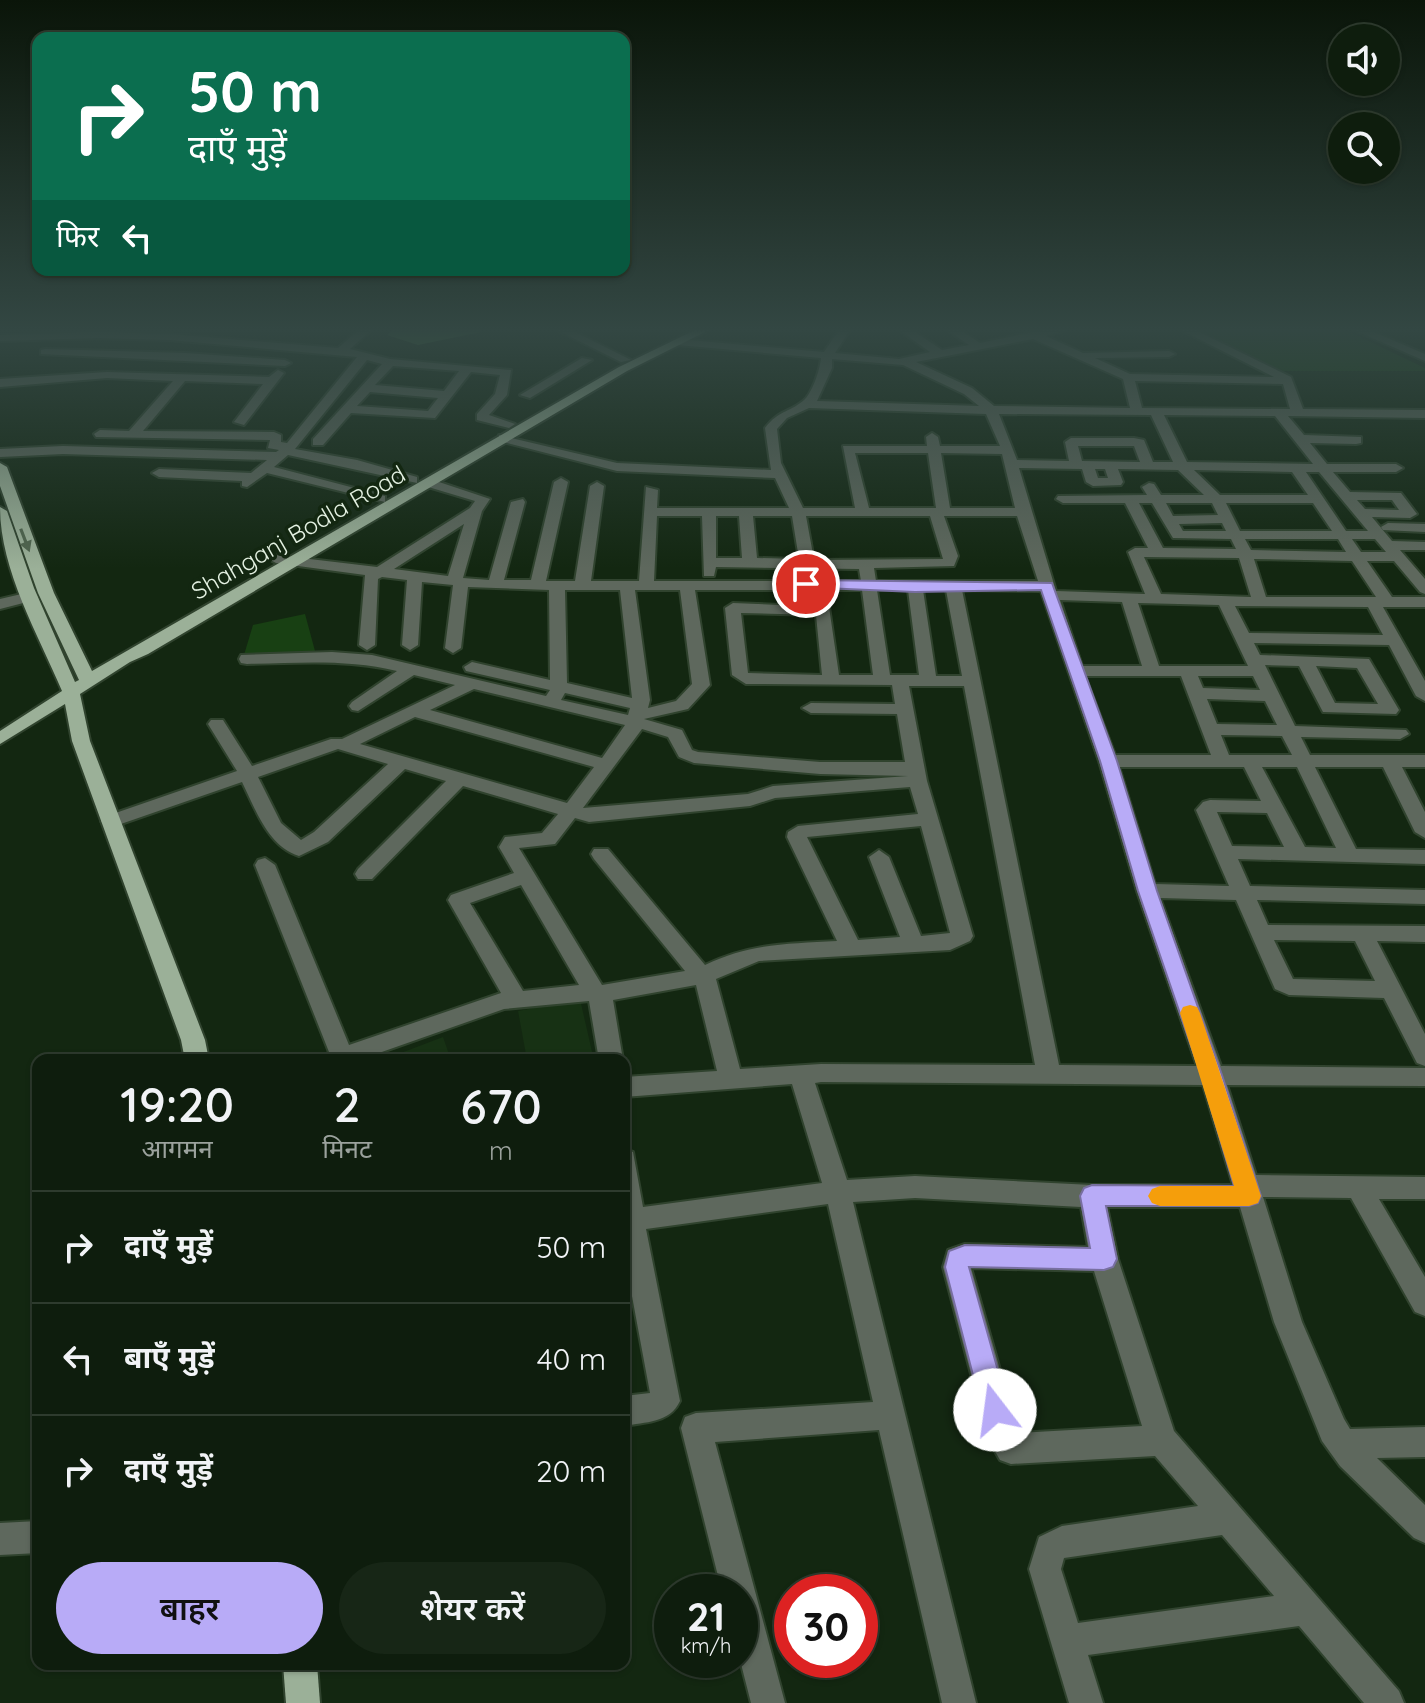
<!DOCTYPE html>
<html lang="hi">
<head>
<meta charset="utf-8">
<style>
	:root { --surface:#0e1d0d; --page:#172616; --text:#f1f3f6; --muted:#9ba29d; --line:#2e3b2e; --accent:#b8abf7 }
	body { margin:0; font-family:Quicksand,"Noto Sans Devanagari",sans-serif; background:var(--page); color:var(--text); height:100vh; display:flex; flex-direction:column; font-size:30px; white-space:nowrap }
	* { box-sizing:border-box; margin:0 }
	p { font-size:26px; color:var(--muted) }
	.icon { flex:none; width:44px; height:44px; fill:none; stroke:currentColor; stroke-width:2; stroke-linecap:round; stroke-linejoin:round }
	.map { position:relative; flex:1; overflow:hidden }
	.sheet { position:absolute; left:32px; top:1054px; width:598px; height:616px; display:flex; flex-direction:column; background:var(--surface); border-radius:16px; box-shadow:0 2px 6px #0004,0 0 0 2px var(--line) }
	.sheet>* { flex:none }
	.hud { position:absolute; left:32px; top:32px; width:598px; height:244px; border-radius:16px; box-shadow:0 2px 6px #0004,0 0 0 2px var(--line); background:#0b6e4f; color:#fff; overflow:hidden }
	.buttons { position:absolute; left:1328px; top:24px; display:grid; gap:16px }
	.buttons a { display:grid; place-items:center; width:72px; height:72px; border-radius:50%; background:var(--surface); box-shadow:0 2px 6px #0004,0 0 0 2px var(--line); font-size:40px }
	.speed { position:absolute; left:654px; top:1574px; display:flex; gap:16px; font-size:40px; font-weight:700; text-align:center }
	.speed>* { display:grid; place-content:center; width:104px; height:104px; border-radius:50%; background:var(--surface); box-shadow:0 2px 6px #0004,0 0 0 2px var(--line); line-height:1 }
	.speed small { font-size:20px; font-weight:400 }
	.speed .limit { border:12px solid #d22; background:#fff; color:#111 }
	.pin { position:absolute; display:grid; place-items:center; width:68px; height:68px; color:#fff; margin:-34px; border:4px solid #fff; border-radius:50%; box-shadow:0 2px 8px #0007 }
	.me { position:absolute; width:88px; margin:-44px; rotate:345deg; stroke-linejoin:round; filter:drop-shadow(0 0 6px #0008) }
	.turn { display:flex; align-items:center; gap:28px; height:168px; padding:0 24px; font-size:36px }
	.turn .icon { width:104px; height:104px; stroke-width:2.5 }
	.turn b { display:block; font-size:56px; line-height:68px }
	.then { display:flex; align-items:center; height:76px; padding:0 24px; background:#0003; gap:16px; font-size:30px }
	.eta { display:flex; justify-content:space-evenly; align-items:center; height:136px; text-align:center }
	.eta b { font-size:48px; font-weight:600; line-height:56px }
	.primary-button { display:flex; gap:16px; margin-top:auto; padding:16px 24px }
	.primary-button a { flex:1; height:92px; border-radius:48px; background:var(--accent); color:#111; font-size:32px; font-weight:600; line-height:92px; text-align:center }
	.primary-button a+a { background:var(--page); color:var(--text) }
	ul { padding:0; list-style:none }
	li { display:flex; align-items:center; gap:24px; height:112px; padding:0 24px; border-top:2px solid var(--line) }
	li div { flex:1 }
	li b { display:block; font-size:30px }
	li em { font-style:normal }
	.map>svg:first-child { display:block }
</style>
</head>
<body>
<div class="map">
<svg width="1425" height="1703" viewBox="0 0 1425 1703">
	<rect width="100%" height="100%" fill="#132711"/>
	<g fill="#173114">
		<polygon points="580,999 593,1056 571,1060 527,1060 518,1011"/>
		<polygon points="443,1037 451,1060 385,1060 385,1059"/>
	</g>
	<g fill="#184013">
		<polygon points="1194,330 1345,330 1425,368 1425,371 1283,371"/>
		<polygon points="305,614 315,651 244,655 253,625"/>
	</g>
	<polygon fill="#497f42" points="393,330 480,330 481,332 418,345 387,335"/>
	<g fill="none" stroke-linecap="round" stroke-linejoin="round">
		<g stroke="#30432e" stroke-width="4">
			<g id="minor">
				<path d="M359,330H371L350,349L390,359L511,370L507,395L489,415L515,424L509,428L477,420V414L495,394L500,375L471,372L435,418L351,413L323,445H313V439L382,364L367,360L295,449L357,460L417,477V483L288,455L274,467L385,496V502L267,473L247,487L242,486V481L159,477L152,473L159,469L251,473L267,460L63,454L0,457V449L63,446L276,452L279,450L268,448L270,440L96,437L94,434L100,430L129,431L173,381L107,378L0,387V379L107,372L269,377L278,370L284,373L244,425L234,422L263,384L185,381L143,431L274,432L281,435V442L287,443L357,357L170,340L98,338L0,341V335L98,332L170,334L338,348ZM393,366L459,371L444,391L375,385ZM370,392L438,398L428,411L357,406Z"/>
				<polygon points="557,330 571,330 631,360 621,362"/>
				<path d="M839,330H850L835,353L899,359L930,352L899,330H912L942,350L969,345L947,330H960L980,343L1043,330H1066L1046,336L1083,353L1169,351L1175,354L1169,357L1095,358L1130,374L1274,377L1181,330H1195L1291,377L1303,409L1425,410V418L1288,416L1304,435L1361,437V443L1356,444L1310,443L1327,464H1396L1403,468L1396,472H1333L1350,492L1401,493L1417,514L1410,518L1372,517L1392,541L1425,542V550H1400L1425,579V594L1420,592L1394,561H1367L1392,597H1425V607H1383L1425,681V701L1416,696L1389,645L1254,643L1260,655L1369,659L1399,710L1396,714L1323,712L1299,666L1265,665L1295,726L1406,730L1409,734L1400,739L1301,737L1310,755H1425V767H1402L1425,812V838L1415,832L1383,767H1315L1356,849L1425,850V864L1238,859L1250,886L1425,890V904L1257,900L1268,925L1425,926V942L1377,941L1425,1034V1066L1417,1063L1384,998L1289,995L1275,989L1236,900L1160,898L1221,1066L1425,1068V1086L1227,1085L1256,1175L1425,1177V1199H1379L1425,1277V1316L1415,1312L1351,1198L1263,1197L1302,1322L1344,1419L1350,1429L1425,1427V1457L1377,1458L1425,1505V1543L1414,1538L1340,1466L1322,1441L1274,1322L1240,1207H1107L1118,1259L1174,1431L1399,1691L1404,1703H1364L1299,1626L1088,1655L1103,1703H1069L1029,1569L1039,1537L1062,1526L1198,1506L1155,1456L1011,1464L1000,1460L988,1439L943,1267L948,1250L965,1244L1088,1247L1081,1207L915,1198L853,1202L976,1703H942L879,1430L715,1442L785,1703H751L740,1660V1592H722L681,1428L685,1417L696,1413L873,1402L828,1204L646,1229L680,1401C670,1423 645,1422 624,1426V1396L650,1393L624,1253V1149L633,1152L643,1207L822,1183L792,1084L624,1097V1077L717,1071L696,985L613,1000L623,1060H599L589,1001L504,1009L359,1060H320L329,1052L255,865L258,860L265,858L275,865L349,1045L501,993L448,900L451,895L514,873L499,847L505,837L542,833L558,814L463,786L372,879H358L355,874L358,869L446,781L405,769L328,842L299,856C268,847 255,808 242,782L118,825H104L101,821L104,817L237,771L208,724L211,720H223L252,766L331,739H342L455,685L414,675L358,711L352,710L349,706L352,702L397,671C348,659 298,663 247,664L241,663L239,659L241,655L332,652L372,655L546,696L550,690L466,671L464,667L472,662L550,680L549,590L468,587L461,648L453,653L445,648L453,585L422,582L418,645L410,650L402,645L407,580L382,577L378,579L375,645L367,650L359,645L365,575L276,563L269,559L276,555L377,567L470,508L475,501L425,486L423,483L430,479L490,499L482,511L463,578L489,580L511,502L523,499L525,502L504,580H531L554,482L561,478L568,482L546,581H575L590,486L597,482L604,486L591,581H639L646,487L658,490L657,508H789L775,478L617,471L499,441V435L617,463L771,470L765,428C779,410 788,413 803,401C812,394 820,370 821,358L678,345L672,342L678,339L824,352ZM1033,339L1123,379L1130,408L994,406L972,388L916,362ZM832,359L903,365L964,394L979,406L817,401L832,368ZM1135,381L1283,384L1290,409L1142,408ZM809,408L986,414L1000,446H940L938,437L932,433L926,437L927,446H843L855,508H803L781,463L777,429L787,418ZM999,414L1151,415L1173,462H1153L1144,440L1134,438H1071L1065,442L1069,461L1017,460ZM1164,415L1275,416L1313,464L1187,462ZM1078,446H1134L1140,462L1082,461ZM855,453H928L936,508H869ZM941,453L1002,454L1015,508H950ZM1019,468L1082,469L1086,482L1093,486L1121,485L1123,482L1118,469L1178,470L1204,495H1161L1154,484L1149,483L1142,487L1147,495L1058,496L1056,499L1063,503H1125L1148,548H1135L1128,552L1145,594L1056,591ZM1095,469H1105L1108,478H1098ZM1194,470L1292,472L1308,495H1220ZM1306,472H1319L1368,531H1346ZM1357,500H1392L1399,510L1365,509ZM1139,503H1152L1173,538L1231,539L1236,549L1163,548ZM1166,503H1212L1218,515L1173,516ZM1226,503H1313L1332,531H1240ZM657,516H702L704,576H714L716,567L859,569L861,581H654ZM716,516H739L742,558H716ZM753,516H792L799,559L757,558ZM806,516H930L943,559L814,560ZM944,516H1017L1038,581H876L874,568L954,566L958,556ZM1222,523L1226,531H1183L1179,524ZM464,524L448,576L394,569ZM1245,539H1338L1346,552L1251,550ZM1352,539H1375L1386,552H1361ZM1144,557L1239,558L1251,597L1161,594ZM1254,559L1352,561L1376,597H1266ZM565,590H620L632,698L567,683ZM635,590H680L692,684L676,701L648,708L650,700ZM695,590H862L873,675H839L829,607L733,603L725,608L732,675L746,684L892,685L895,704L811,703L802,708L811,713L897,714L905,762H820L698,752L692,750L682,730L644,719L688,709L710,685ZM877,590H908L919,675H890ZM923,590H946L962,676H936ZM962,590L1041,591L1099,761L1137,891L1197,1066L1059,1065ZM1060,600L1122,602L1142,666H1082ZM1138,603L1219,605L1248,666H1159ZM1235,606L1368,607L1383,635L1249,633ZM741,613L816,615L822,675L748,673ZM1316,666L1357,668L1378,704L1335,703ZM1085,676H1181L1211,755H1115ZM1198,676H1253L1260,690L1203,688ZM909,686H964L1035,1065L821,1064L740,1069L716,979L759,961L950,950L970,941L973,936L927,781ZM474,689L625,725L602,758L430,710ZM565,693L630,708L628,715L561,700ZM1207,699L1265,701L1277,725L1217,724ZM415,717L594,767L567,803L360,744ZM642,729L668,737L679,757L694,763L820,774L908,776L773,786L748,794L583,808ZM1221,735L1282,736L1292,755H1229ZM338,749L388,764L314,832L301,840L281,823L258,777ZM1119,767H1244L1261,801L1210,800L1203,802L1196,810L1229,886L1155,884ZM1262,767H1297L1336,848L1305,847ZM910,787L918,814L798,826L788,832L787,837L837,941C788,944 750,943 705,965L608,849H594L591,854L594,859L685,971L602,985L519,848L555,844L575,818L589,822L750,806L775,798ZM1217,812L1267,813L1284,847L1232,846ZM921,826L950,933L921,936L889,857L879,850L869,857L900,937L858,940L807,837ZM521,885L579,985L523,991L470,903ZM1274,940L1355,941L1375,981L1293,979ZM821,1082L1203,1085L1233,1185H1092L915,1176L847,1180L815,1083ZM971,1268L1094,1271L1142,1426L1018,1433ZM1222,1535L1274,1596L1078,1623L1061,1569L1064,1558Z"/>
				<polygon points="1354,330 1369,330 1425,354 1425,361"/>
				<polygon points="45,349 185,353 285,360 291,363 285,366 41,354 41,350"/>
				<polygon points="582,358 592,360 530,398 520,395"/>
				<polygon points="1388,523 1425,524 1425,532 1383,530 1381,527"/>
				<polygon points="30,592 38,597 35,600 0,609 0,599"/>
				<polygon points="38,1521 38,1553 0,1555 0,1523"/>
			</g>
		</g>
		<g stroke="#30432e" stroke-width="4">
			<g id="major">
				<path d="M695,330H709L627,371L148,654L130,662L80,694L90,741L205,1040L209,1060H185L181,1040L72,741L65,704L0,744V731L62,691C38,634 0,570 0,507L7,511L34,588L75,682L79,680L38,593L0,486V463L7,467L54,593L92,671L619,367Z"/>
				<polygon points="283,1664 317,1664 320,1703 286,1703"/>
			</g>
		</g>
		<use href="#minor" fill="#5e685d" fill-rule="evenodd"/>
		<use href="#major" fill="#9bb098" fill-rule="evenodd"/>
	</g>
	<defs><path id="oneway-solid" d="M-6-.8H1V-3.2L6.5 0L1 3.2V.8H-6Z" transform="scale(2)"/></defs>
	<use fill="#50654e" href="#oneway-solid" transform="translate(25 540) rotate(69)"/>
	<linearGradient id="sky" x2="0" y2="1"><stop stop-color="#0a1509"/><stop offset="0.58" stop-color="#334743"/><stop offset="1" stop-color="#334743" stop-opacity="0"/></linearGradient>
	<rect width="1425" height="569" fill="url(#sky)"/>
	<polygon fill="#b8abf7" stroke="#786fa1" stroke-width="2" points="806,580 1052,583 1117,761 1157,891 1222,1075 1261,1196 1258,1203 1249,1206 1106,1206 1117,1259 1113,1267 1104,1270 969,1267 1009,1410 1005,1420 995,1424 986,1420 982,1410 945,1267 949,1251 965,1245 1090,1248 1080,1196 1084,1188 1092,1185 1234,1186 1201,1075 1138,891 1100,761 1041,590 915,592 801,587 799,584"/>
	<polygon fill="#f59e0b" points="1190,1005 1197,1007 1200,1013 1261,1196 1258,1203 1249,1206 1160,1206 1152,1203 1148,1196 1152,1189 1160,1186 1234,1186 1180,1013 1183,1007"/>
	<g text-anchor="middle" dominant-baseline="central" stroke-width="7" stroke-linejoin="round" paint-order="stroke">
		<g font-size="24" fill="#e4f1e2" stroke="#132711">
			<text transform="translate(298 532) rotate(-30)">Shahganj Bodla Road</text>
		</g>
	</g>
</svg>
<div class="buttons">
<a><svg class="icon" aria-label="sound" viewBox="0 0 24 24"><path d="M4 9h4l5-4v14l-5-4H4zM17 9q2 3 0 6"/></svg></a>
<a><svg class="icon" aria-label="search" viewBox="0 0 24 24"><circle cx="10" cy="10" r="6"/><path d="M15 15l6 6"/></svg></a>
</div>
<div class="speed"><div>21<small>km/h</small></div><div class="limit">30</div></div>
<div class="pin" style="left:806px;top:584px;background:#d93025"><svg class="icon" aria-label="arrive" viewBox="0 0 24 24"><path d="M6 21V4h12l-3 4 3 4H6"/></svg></div>
<svg class="me" style="left:995px;top:1410px" viewBox="-20 -20 40 40"><circle r="19" fill="#fff"/><path d="M0-13L10 11 0 6-10 11z" fill="#b8abf7"/></svg>
<div class="hud">
<div class="turn"><svg class="icon" aria-label="right" viewBox="0 0 24 24"><path d="M7 20v-9h11M14 6l5 5-5 5"/></svg><div><b>50 m</b>दाएँ मुड़ें</div></div>
<div class="then">फिर<svg class="icon" aria-label="left" viewBox="0 0 24 24"><path d="M17 20v-9H6M10 6l-5 5 5 5"/></svg></div>
</div>
<section class="sheet">
<div class="eta">
<div><b>19:20</b><p>आगमन</p></div>
<div><b>2</b><p>मिनट</p></div>
<div><b>670</b><p>m</p></div>
</div>
<ul>
<li><svg class="icon" aria-label="right" viewBox="0 0 24 24"><path d="M7 20v-9h11M14 6l5 5-5 5"/></svg><div><b>दाएँ मुड़ें</b></div><em>50 m</em></li>
<li><svg class="icon" aria-label="left" viewBox="0 0 24 24"><path d="M17 20v-9H6M10 6l-5 5 5 5"/></svg><div><b>बाएँ मुड़ें</b></div><em>40 m</em></li>
<li><svg class="icon" aria-label="right" viewBox="0 0 24 24"><path d="M7 20v-9h11M14 6l5 5-5 5"/></svg><div><b>दाएँ मुड़ें</b></div><em>20 m</em></li>
</ul>
<div class="primary-button"><a>बाहर</a><a>शेयर करें</a></div>
</section>
</div>
</body>
</html>
